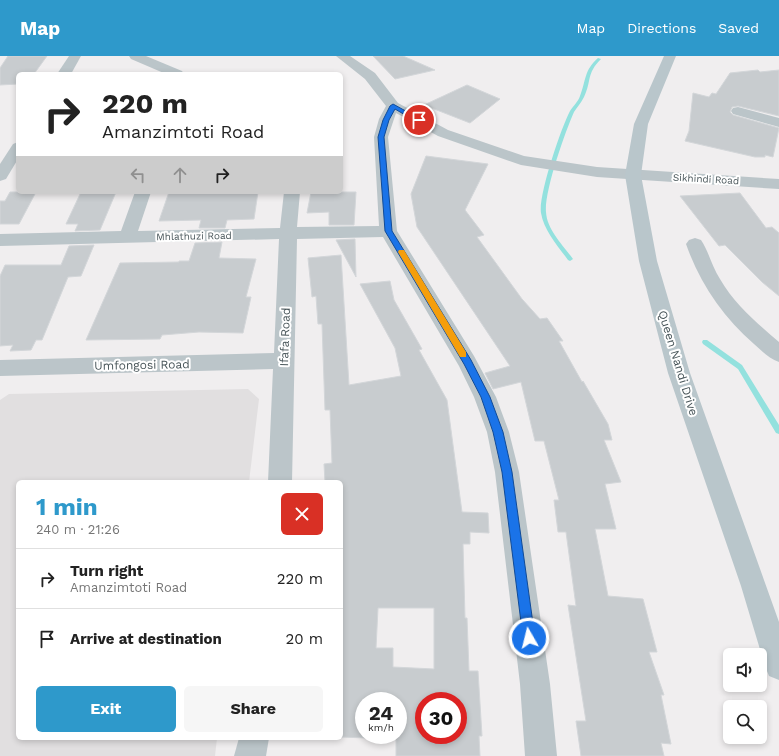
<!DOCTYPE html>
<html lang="en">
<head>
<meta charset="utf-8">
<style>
	:root { --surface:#fff; --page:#f6f6f6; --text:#222; --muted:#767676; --line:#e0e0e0; --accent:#2e99cb }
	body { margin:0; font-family:"Work Sans",sans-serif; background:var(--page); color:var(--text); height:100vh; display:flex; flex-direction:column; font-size:15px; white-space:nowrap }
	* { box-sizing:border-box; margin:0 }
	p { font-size:13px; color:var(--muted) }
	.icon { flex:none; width:22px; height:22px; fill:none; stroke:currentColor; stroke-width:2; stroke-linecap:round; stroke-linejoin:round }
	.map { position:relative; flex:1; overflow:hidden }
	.panel { position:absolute; left:16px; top:424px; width:327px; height:260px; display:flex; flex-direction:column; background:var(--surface); border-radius:6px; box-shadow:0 2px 6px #0003 }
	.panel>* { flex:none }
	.guide { position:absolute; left:16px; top:16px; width:327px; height:122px; border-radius:6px; box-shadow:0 2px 6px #0003; background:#fff; color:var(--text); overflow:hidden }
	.tools { position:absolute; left:723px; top:592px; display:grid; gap:8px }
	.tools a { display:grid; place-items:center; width:44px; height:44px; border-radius:6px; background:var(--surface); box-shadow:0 2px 6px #0003; font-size:20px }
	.speed { position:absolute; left:355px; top:636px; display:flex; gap:8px; font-size:20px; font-weight:700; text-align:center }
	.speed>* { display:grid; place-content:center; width:52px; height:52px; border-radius:50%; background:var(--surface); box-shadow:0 2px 6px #0003; line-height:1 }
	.speed small { font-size:10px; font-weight:400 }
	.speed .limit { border:6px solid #d22; background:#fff; color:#111 }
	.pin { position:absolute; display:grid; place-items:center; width:34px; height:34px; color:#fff; margin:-17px; border:2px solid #fff; border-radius:50%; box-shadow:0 1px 4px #0007 }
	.me { position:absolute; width:44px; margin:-22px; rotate:352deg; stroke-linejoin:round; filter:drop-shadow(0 0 3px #0008) }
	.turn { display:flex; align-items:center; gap:14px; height:84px; padding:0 20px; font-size:18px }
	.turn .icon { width:52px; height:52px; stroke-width:2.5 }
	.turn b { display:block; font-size:28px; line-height:34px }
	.lanes { display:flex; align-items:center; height:38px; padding:0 20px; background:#0003; justify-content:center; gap:20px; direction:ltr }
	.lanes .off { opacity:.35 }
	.round { display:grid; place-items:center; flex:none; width:42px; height:42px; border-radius:6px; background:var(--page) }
	.head { display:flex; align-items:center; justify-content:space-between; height:68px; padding:0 20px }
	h1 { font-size:24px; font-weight:700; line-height:30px; color:var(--accent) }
	.cta { display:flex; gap:8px; margin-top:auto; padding:8px 20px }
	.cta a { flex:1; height:46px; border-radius:6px; background:var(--accent); color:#fff; font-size:16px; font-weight:700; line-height:46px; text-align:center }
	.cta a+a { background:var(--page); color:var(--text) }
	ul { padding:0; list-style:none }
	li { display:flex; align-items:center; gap:12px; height:60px; padding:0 20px; border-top:1px solid var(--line) }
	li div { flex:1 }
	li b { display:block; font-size:15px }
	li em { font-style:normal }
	header { display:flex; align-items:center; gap:24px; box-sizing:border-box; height:56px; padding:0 20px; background:var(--accent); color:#fff }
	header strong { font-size:19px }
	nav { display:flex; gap:22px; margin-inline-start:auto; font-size:14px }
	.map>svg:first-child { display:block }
</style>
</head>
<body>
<header>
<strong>Map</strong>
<nav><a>Map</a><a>Directions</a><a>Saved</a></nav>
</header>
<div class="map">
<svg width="779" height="700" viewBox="0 0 779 700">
	<rect width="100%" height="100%" fill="#f0eeef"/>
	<polygon fill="#e1dfe0" points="248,333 259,343 249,426 18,426 18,682 217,682 215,700 0,700 0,344 9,338"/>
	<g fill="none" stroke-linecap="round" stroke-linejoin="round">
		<g fill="#93e1de" fill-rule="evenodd">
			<path d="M598,2L601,3C586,18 592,24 584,41C581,47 577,51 574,56C565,76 544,136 546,156C547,174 563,189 573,203L570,205L568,204C558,190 544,175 541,157C538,140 561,72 570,55C573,50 578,46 580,40C586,25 584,14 598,2Z"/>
			<polygon points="703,284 707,284 742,309 779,369 779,378 776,377 738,313 703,288 702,286"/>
		</g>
	</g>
	<g fill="#c8cccf" stroke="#d3d6d9" fill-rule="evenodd">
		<polygon points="8,0 47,0 34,18 18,18 18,28 0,29 0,12"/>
		<polygon points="373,0 403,0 435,14 395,23"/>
		<polygon points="758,14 760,16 779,14 779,60 738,50 732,51 730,56 733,59 779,72 773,101 765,99 765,101 755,101 685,85 689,75 693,37 709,41 712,37 716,38 730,17"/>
		<polygon points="467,29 500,43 470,67 424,49"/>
		<polygon points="426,100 488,108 465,154 484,179 477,181 522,243 540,263 547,262 563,285 559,285 582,326 583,325 608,368 612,384 604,384 621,426 605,428 616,473 595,473 608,540 643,543 657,596 649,596 664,639 661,639 671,688 661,687 664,700 581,700 576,665 586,665 568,549 576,550 566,476 558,476 554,444 559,444 544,385 535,385 521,326 493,333 485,317 510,310 417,171 411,138"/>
		<polygon points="10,136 36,136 19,168 0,168 0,145 5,145"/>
		<polygon points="81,136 116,136 100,174 75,175 78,168 66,168"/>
		<polygon points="169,136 258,136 254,163 227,164 225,172 199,172 201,164 159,165"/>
		<polygon points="311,136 356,136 354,169 329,169 329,156 307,157"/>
		<polygon points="740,137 766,172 772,171 779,177 779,240 762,226 725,189 719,190 680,140"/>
		<polygon points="355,183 356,221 336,184"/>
		<polygon points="222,186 219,202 256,203 246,241 251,241 243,277 199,276 162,279 160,283 86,284 120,207 179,206 179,205 189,205 195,187"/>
		<polygon points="94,189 81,220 68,221 42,284 36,284 31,294 10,295 13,289 0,290 0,220 5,209 61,209 69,190"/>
		<path d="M341,199L349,329L401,320L395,292L360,228L390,225L394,244L422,293L419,294L447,344L462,456L488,457L489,477L470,476V488H463L465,562H467L469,615H478L482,680H479L480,700H396V684L394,683L341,681V426H325L324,408L332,407L330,354H325L322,268H318L316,240L312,241L308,202ZM378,552H434V613L393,611V592H376ZM364,645H398V679H364ZM424,645H458V679H424Z"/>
	</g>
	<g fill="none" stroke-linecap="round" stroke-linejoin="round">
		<g fill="#bbc5c9" fill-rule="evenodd">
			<polygon points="69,0 81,0 71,18 57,18"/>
			<polygon points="129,0 146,0 182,15 184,18 166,18 131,3"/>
			<polygon points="336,0 350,0 375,17 398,47 448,74 524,100 597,111 779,123 779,133 597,121 521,109 438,80 396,57 388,81 397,175 474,300 496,341 509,376 519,416 550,628 557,700 525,700 520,628 495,416 487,376 474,341 459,310 383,181 297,183 292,426 268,426 273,313 0,320 0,304 274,297 279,183 0,190 0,178 121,175 135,136 151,136 138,175 280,172 284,136 300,136 297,171 379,170 374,81 379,63 386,50 365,23"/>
			<polygon points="738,51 779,62 779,71 733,58 731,55 733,52"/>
			<polygon points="18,86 18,103 6,123 0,125 0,108 13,88"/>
			<path d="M695,182L701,184C709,196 712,211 720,223C735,249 757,267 779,286V306C769,303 762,295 754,288C723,261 700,228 686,188L689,184Z"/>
			<polygon points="239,682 269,682 266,700 234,700"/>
		</g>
		<polygon fill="#b9c6cb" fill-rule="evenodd" points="664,0 676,0 648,68 641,119 657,205 690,317 779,566 779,624 769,620 765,610 741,530 668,317 639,205 625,119 634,68"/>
	</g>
	<polygon fill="#1a73e8" stroke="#114b97" points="393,48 422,64 417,66 395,53 389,64 384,81 392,175 471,304 490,341 503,376 512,416 535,582 533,587 529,588 525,587 523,582 502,416 493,376 481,341 464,308 385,175 378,81 383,64 390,50"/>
	<polygon fill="#f59e0b" points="399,194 404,194 466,296 466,301 460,301 398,196"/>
	<g text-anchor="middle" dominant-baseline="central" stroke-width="4" stroke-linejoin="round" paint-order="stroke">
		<g font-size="10" fill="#485559" stroke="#fff">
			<text transform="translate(706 123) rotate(3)">Sikhindi Road</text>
			<text transform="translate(194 180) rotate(-1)">Mhlathuzi Road</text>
		</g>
		<g font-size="12" fill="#485559" stroke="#fff">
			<text transform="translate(285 281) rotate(-88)">Ifafa Road</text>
			<text transform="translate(678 307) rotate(73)">Queen Nandi Drive</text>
			<text transform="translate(142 309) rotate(-1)">Umfongosi Road</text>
		</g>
	</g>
</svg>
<div class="tools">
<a><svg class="icon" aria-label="sound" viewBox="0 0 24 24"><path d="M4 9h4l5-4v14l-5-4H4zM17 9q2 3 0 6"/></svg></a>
<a><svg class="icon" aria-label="search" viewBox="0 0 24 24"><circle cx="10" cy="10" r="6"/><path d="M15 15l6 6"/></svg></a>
</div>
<div class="speed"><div>24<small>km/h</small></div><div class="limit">30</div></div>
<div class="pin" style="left:419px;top:64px;background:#d93025"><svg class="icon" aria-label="arrive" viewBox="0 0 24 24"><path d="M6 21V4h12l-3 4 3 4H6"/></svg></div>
<svg class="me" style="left:529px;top:582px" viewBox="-20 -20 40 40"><circle r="17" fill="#1a73e8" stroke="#fff" stroke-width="3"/><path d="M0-11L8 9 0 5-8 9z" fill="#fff"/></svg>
<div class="guide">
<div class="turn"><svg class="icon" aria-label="right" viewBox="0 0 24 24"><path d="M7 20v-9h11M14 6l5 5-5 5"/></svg><div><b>220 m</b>Amanzimtoti Road</div></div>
<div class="lanes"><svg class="icon off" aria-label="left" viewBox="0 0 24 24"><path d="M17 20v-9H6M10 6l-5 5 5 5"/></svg><svg class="icon off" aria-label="ahead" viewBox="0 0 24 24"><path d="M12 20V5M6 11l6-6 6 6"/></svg><svg class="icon" aria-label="right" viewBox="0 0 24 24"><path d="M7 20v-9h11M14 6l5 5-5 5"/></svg></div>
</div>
<section class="panel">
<div class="head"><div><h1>1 min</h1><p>240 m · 21:26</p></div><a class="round" style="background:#d93025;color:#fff"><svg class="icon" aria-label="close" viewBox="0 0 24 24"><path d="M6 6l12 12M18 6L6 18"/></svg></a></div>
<ul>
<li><svg class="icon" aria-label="right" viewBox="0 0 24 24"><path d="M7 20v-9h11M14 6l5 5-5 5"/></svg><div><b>Turn right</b><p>Amanzimtoti Road</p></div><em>220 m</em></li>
<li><svg class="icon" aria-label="arrive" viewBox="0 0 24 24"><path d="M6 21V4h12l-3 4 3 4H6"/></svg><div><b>Arrive at destination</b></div><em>20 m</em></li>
</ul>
<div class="cta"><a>Exit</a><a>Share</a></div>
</section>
</div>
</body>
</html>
